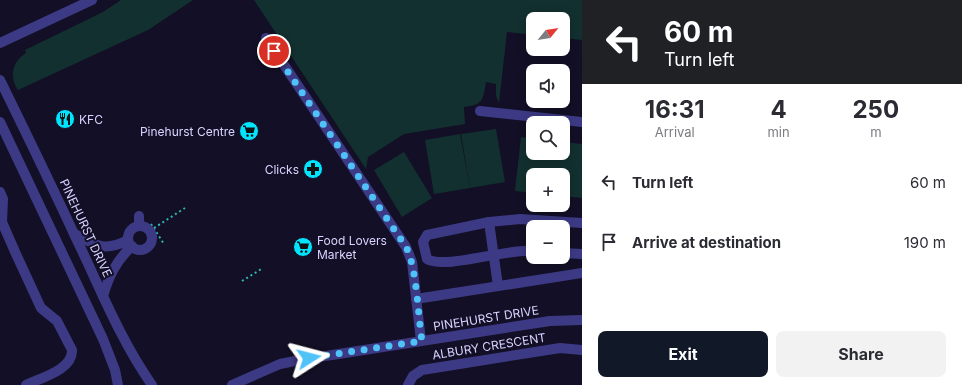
<!DOCTYPE html>
<html lang="en">
<head>
<meta charset="utf-8">
<style>
	:root { --surface:#fff; --page:#f2f2f3; --text:#2b2b33; --muted:#7c7c81; --accent:#111827 }
	body { margin:0; font-family:Inter,sans-serif; background:var(--page); color:var(--text); height:100vh; display:flex; flex-direction:column; font-size:15px; white-space:nowrap }
	* { box-sizing:border-box; margin:0 }
	p { font-size:13px; color:var(--muted) }
	.icon { flex:none; width:22px; height:22px; fill:none; stroke:currentColor; stroke-width:2; stroke-linecap:round; stroke-linejoin:round }
	.map { position:relative; flex:1; overflow:hidden }
	.side { display:flex; flex-direction:column; background:var(--surface); width:380px }
	.side>* { flex:none }
	.guide { background:#202124; color:#fff; overflow:hidden }
	.needle { width:26px; rotate:60deg }
	.buttons { position:absolute; left:526px; top:12px; display:grid; gap:8px }
	.buttons a { display:grid; place-items:center; width:44px; height:44px; border-radius:8px; background:var(--surface); box-shadow:0 2px 10px #0003; font-size:20px }
	.pin { position:absolute; display:grid; place-items:center; width:34px; height:34px; color:#fff; margin:-17px; border:2px solid #fff; border-radius:50%; box-shadow:0 1px 4px #0007 }
	.me { position:absolute; width:44px; margin:-22px; rotate:81deg; stroke-linejoin:round; filter:drop-shadow(0 0 3px #0008) }
	.turn { display:flex; align-items:center; gap:14px; height:84px; padding:0 16px; font-size:18px }
	.turn .icon { width:52px; height:52px; stroke-width:2.5 }
	.turn b { display:block; font-size:28px; line-height:34px }
	.eta { display:flex; justify-content:space-evenly; align-items:center; height:68px; text-align:center }
	.eta b { font-size:24px; font-weight:700; line-height:28px }
	.cta { display:flex; gap:8px; margin-top:auto; padding:8px 16px }
	.cta a { flex:1; height:46px; border-radius:8px; background:var(--accent); color:#fff; font-size:16px; font-weight:700; line-height:46px; text-align:center }
	.cta a+a { background:var(--page); color:var(--text) }
	ul { padding:0; list-style:none }
	li { display:flex; align-items:center; gap:12px; height:60px; padding:0 16px }
	li div { flex:1 }
	li b { display:block; font-size:15px }
	li em { font-style:normal }
	main { display:flex; flex:1; min-height:0 }
	.map>svg:first-child { display:block }
</style>
</head>
<body>
<main>
<div class="map">
<svg width="582" height="385" viewBox="0 0 582 385">
	<rect width="100%" height="100%" fill="#130f26"/>
	<g fill="#12302f">
		<path d="M121,0H193L148,30L18,90C9,76 12,62 26,53L25,50L103,12Z"/>
		<path d="M254,0H582V40L563,38V19H533V35L507,32L499,103L496,96V84L486,82C483,100 483,105 464,107L465,124L404,134L368,157L366,169Z"/>
		<polygon points="496,129 505,182 470,188 461,134"/>
		<polygon points="460,134 470,188 434,194 425,140"/>
		<polygon points="521,137 533,139 533,153 563,153 563,142 582,144 582,198 563,196 563,175 533,175 533,193 515,191"/>
		<polygon points="404,152 432,198 402,217 374,170"/>
	</g>
	<g fill="none" stroke-linecap="round" stroke-linejoin="round">
		<g stroke="#2fb8b0" stroke-width="2" stroke-dasharray="2 3" stroke-linecap="butt">
			<polyline points="151,224 164,244"/>
			<polyline points="154,228 185,208"/>
			<polyline points="242,281 263,268"/>
		</g>
		<g stroke="#3d3a85" stroke-width="10">
			<polyline points="266,38 406,247 412,262 421,341"/>
			<polyline points="0,43 92,0"/>
			<path d="M0,80C25,131 50,182 74,234C99,285 119,338 152,385"/>
			<polyline points="480,111 582,122"/>
			<polyline points="0,122 103,339 115,370 118,385"/>
			<path d="M0,192L3,199L2,222L16,254L41,308L57,321L72,350C73,370 40,378 26,385"/>
			<path d="M489,222L427,235L423,242L427,259C445,270 508,248 533,251"/>
			<polyline points="139,226 139,216"/>
			<circle cx="140" cy="238" r="12"/>
			<path d="M75,234C96,246 105,252 128,240"/>
			<polyline points="563,253 582,254"/>
			<polyline points="498,286 489,222 520,219 582,223"/>
			<path d="M103,296C109,276 116,261 132,246"/>
			<polyline points="416,299 582,273"/>
			<polyline points="232,385 280,364 300,360 550,321 582,320"/>
			<polyline points="408,385 413,376 422,370 560,348 582,350"/>
		</g>
	</g>
	<g fill="none" stroke-linecap="round" stroke-linejoin="round">
		<path stroke="#4fc3f7" stroke-width="7" stroke-dasharray="0 12.6" d="M274,51L406,247C417,268 418,316 422,341L309,358"/>
	</g>
	<defs>
		<g id="restaurant-disc" transform="scale(1)"><circle r="9.5" fill="#00e5ff" stroke="#130f26"/><path d="M-5-6h1v4h1v-4h1v4h1v-4h1v5L-1.5 .5V6h-2V.5L-5-1ZM5-6V6H3V1.5H1.5Q1.5-4 5-6Z" fill="#111"/></g>
		<g id="supermarket-disc" transform="scale(1)"><circle r="9.5" fill="#00e5ff" stroke="#130f26"/><path d="M-6-5.5h2.5l.6 2H6L4.5 2H-2.5L-4.4-4H-6ZM-1.5 3.2a1.3 1.3 0 1 0 .1 0ZM3 3.2a1.3 1.3 0 1 0 .1 0Z" fill="#111"/></g>
		<g id="pharmacy-disc" transform="scale(1)"><circle r="9.5" fill="#00e5ff" stroke="#130f26"/><path d="M-2-6h4v4h4v4h-4v4h-4v-4h-4v-4h4Z" fill="#111"/></g>
	</defs>
	<g fill-rule="evenodd">
		<use href="#restaurant-disc" x="65" y="119"/>
		<use href="#supermarket-disc" x="249" y="131"/>
		<use href="#pharmacy-disc" x="313" y="169"/>
		<use href="#supermarket-disc" x="303" y="247"/>
	</g>
	<g text-anchor="middle" dominant-baseline="central" stroke-width="4" stroke-linejoin="round" paint-order="stroke">
		<g font-size="12" fill="#d9d4ff" stroke="#130f26" text-anchor="start">
			<text x="79" y="119">KFC</text>
			<text x="235" y="131" text-anchor="end">Pinehurst Centre</text>
			<text x="299" y="169" text-anchor="end">Clicks</text>
			<text x="317" y="240">Food Lovers<tspan x="317" dy="14">Market</tspan></text>
		</g>
		<g font-size="12" fill="#d9d4ff" stroke="#130f26">
			<text transform="translate(86 228) rotate(65)">PINEHURST DRIVE</text>
			<text transform="translate(486 318) rotate(-9)">PINEHURST DRIVE</text>
			<text transform="translate(489 346) rotate(-9)">ALBURY CRESCENT</text>
		</g>
	</g>
</svg>
<div class="buttons">
<a><svg class="needle" viewBox="-14 -14 28 28"><path d="M0-13l5 13h-10z" fill="#e53935"/><path d="M0 13l5-13h-10z" fill="#7c7c81"/></svg></a>
<a><svg class="icon" aria-label="sound" viewBox="0 0 24 24"><path d="M4 9h4l5-4v14l-5-4H4zM17 9q2 3 0 6"/></svg></a>
<a><svg class="icon" aria-label="search" viewBox="0 0 24 24"><circle cx="10" cy="10" r="6"/><path d="M15 15l6 6"/></svg></a>
<a>+</a>
<a>−</a>
</div>
<div class="pin" style="left:274px;top:51px;background:#d93025"><svg class="icon" aria-label="arrive" viewBox="0 0 24 24"><path d="M6 21V4h12l-3 4 3 4H6"/></svg></div>
<svg class="me" style="left:309px;top:358px" viewBox="-20 -20 40 40"><path d="M0-17L14 15 0 8-14 15z" fill="#4fc3f7" stroke="#fff" stroke-width="4"/></svg>
</div>
<section class="side">
<div class="guide">
<div class="turn"><svg class="icon" aria-label="left" viewBox="0 0 24 24"><path d="M17 20v-9H6M10 6l-5 5 5 5"/></svg><div><b>60 m</b>Turn left</div></div>
</div>
<div class="eta">
<div><b>16:31</b><p>Arrival</p></div>
<div><b>4</b><p>min</p></div>
<div><b>250</b><p>m</p></div>
</div>
<ul>
<li><svg class="icon" aria-label="left" viewBox="0 0 24 24"><path d="M17 20v-9H6M10 6l-5 5 5 5"/></svg><div><b>Turn left</b></div><em>60 m</em></li>
<li><svg class="icon" aria-label="arrive" viewBox="0 0 24 24"><path d="M6 21V4h12l-3 4 3 4H6"/></svg><div><b>Arrive at destination</b></div><em>190 m</em></li>
</ul>
<div class="cta"><a>Exit</a><a>Share</a></div>
</section>
</main>
</body>
</html>
